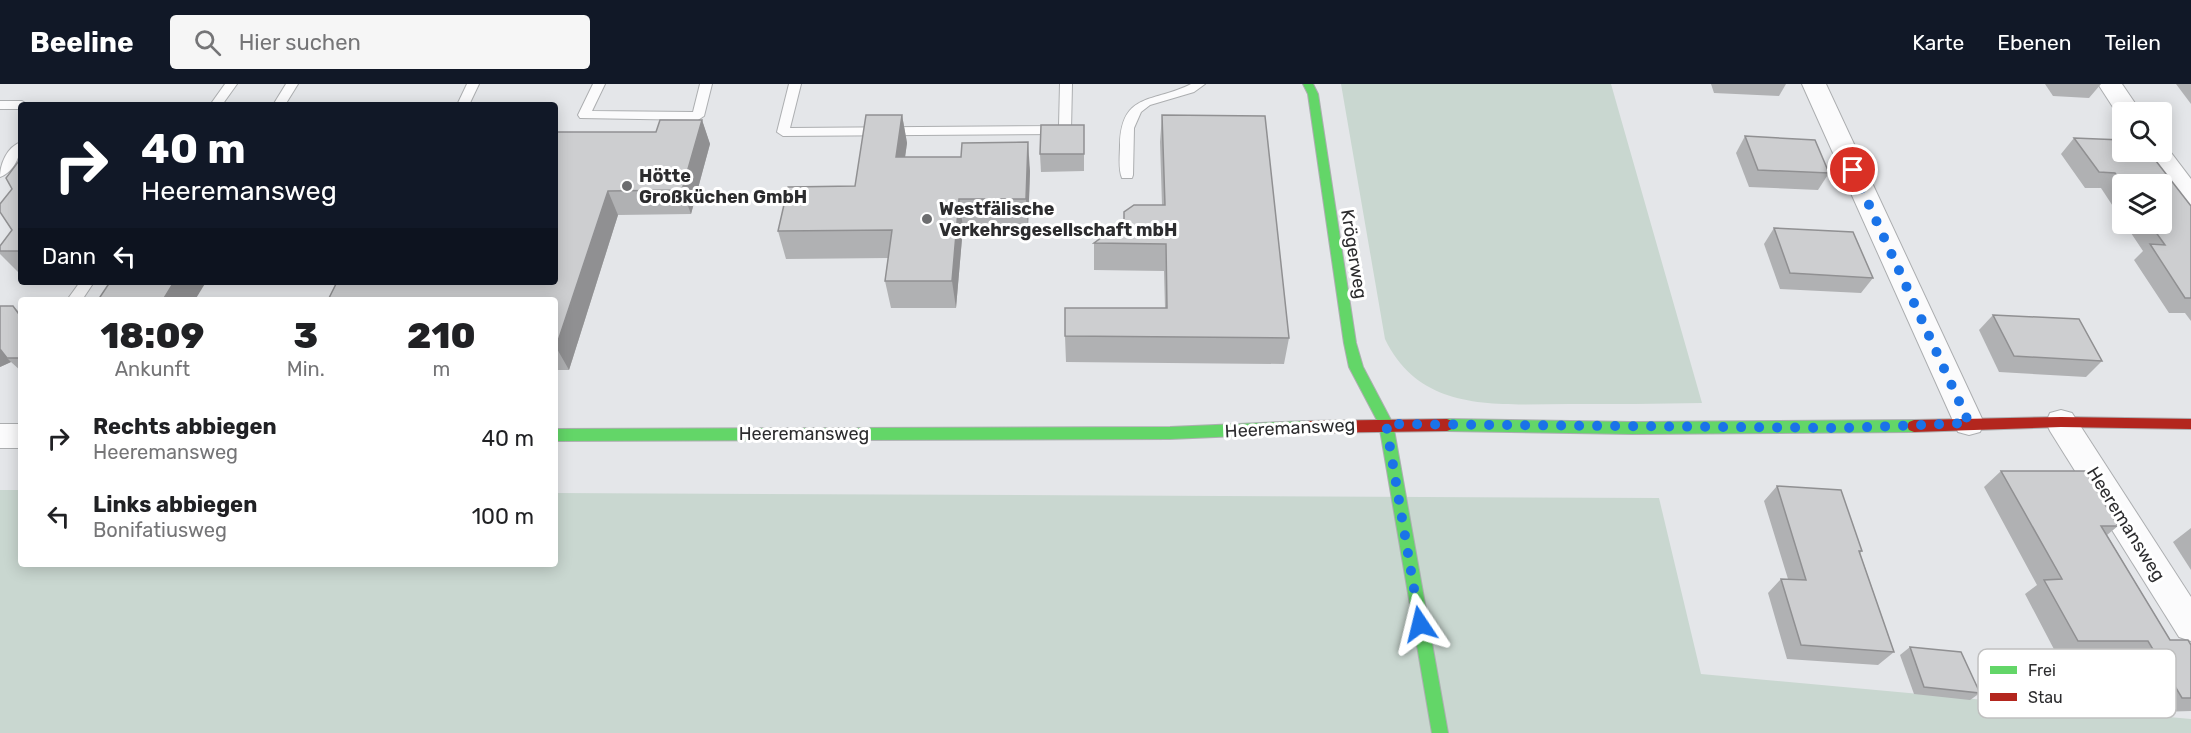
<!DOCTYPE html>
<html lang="de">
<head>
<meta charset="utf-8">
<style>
	:root { --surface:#fff; --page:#f6f6f6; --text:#202124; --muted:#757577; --accent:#111827 }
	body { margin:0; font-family:Rubik,sans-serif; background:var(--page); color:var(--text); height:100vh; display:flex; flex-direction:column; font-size:22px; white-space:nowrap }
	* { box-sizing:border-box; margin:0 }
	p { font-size:20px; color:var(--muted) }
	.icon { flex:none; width:33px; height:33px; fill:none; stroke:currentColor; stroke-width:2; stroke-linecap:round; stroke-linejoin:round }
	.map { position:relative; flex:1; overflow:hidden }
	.drawer { position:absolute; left:18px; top:213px; width:540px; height:270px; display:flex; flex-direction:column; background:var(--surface); border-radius:6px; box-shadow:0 3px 15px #0003 }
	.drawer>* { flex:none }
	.top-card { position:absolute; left:18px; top:18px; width:540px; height:183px; border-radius:6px; box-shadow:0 3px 15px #0003; background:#111827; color:#fff; overflow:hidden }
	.buttons { position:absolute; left:2112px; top:18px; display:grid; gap:12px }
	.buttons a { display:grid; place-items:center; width:60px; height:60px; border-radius:6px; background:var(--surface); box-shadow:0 3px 15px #0003; font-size:30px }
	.pin { position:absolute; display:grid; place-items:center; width:51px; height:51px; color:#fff; margin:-26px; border:3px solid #fff; border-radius:50%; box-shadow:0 2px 6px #0007 }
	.me { position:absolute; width:66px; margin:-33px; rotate:350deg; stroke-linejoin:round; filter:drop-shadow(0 0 4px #0008) }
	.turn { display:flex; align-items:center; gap:21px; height:126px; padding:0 24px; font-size:27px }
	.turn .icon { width:78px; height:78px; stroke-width:2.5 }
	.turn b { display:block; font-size:42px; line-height:51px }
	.then { display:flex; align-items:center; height:57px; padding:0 24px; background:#0003; gap:12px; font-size:22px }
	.eta { display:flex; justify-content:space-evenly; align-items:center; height:102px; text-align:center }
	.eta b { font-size:36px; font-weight:800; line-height:42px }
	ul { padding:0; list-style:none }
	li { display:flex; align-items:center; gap:18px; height:78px; padding:0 24px }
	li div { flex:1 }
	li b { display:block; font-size:22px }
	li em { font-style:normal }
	header { display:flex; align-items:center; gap:36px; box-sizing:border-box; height:84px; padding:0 30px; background:var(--accent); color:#fff }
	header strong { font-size:28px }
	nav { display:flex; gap:33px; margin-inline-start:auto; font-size:21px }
	.search { width:420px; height:54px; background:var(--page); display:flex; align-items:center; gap:15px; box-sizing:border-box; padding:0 21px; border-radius:6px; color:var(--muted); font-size:22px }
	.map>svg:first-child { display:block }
</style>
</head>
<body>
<header>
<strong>Beeline</strong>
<div class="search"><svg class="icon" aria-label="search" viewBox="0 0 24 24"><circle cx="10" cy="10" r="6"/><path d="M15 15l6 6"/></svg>Hier suchen</div>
<nav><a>Karte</a><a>Ebenen</a><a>Teilen</a></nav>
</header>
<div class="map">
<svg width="2191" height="649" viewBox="0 0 2191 649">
	<rect width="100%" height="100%" fill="#e4e6e9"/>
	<g fill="#c9d7d0">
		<path d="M1341,0H1611L1702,319C1657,320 1613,320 1569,320C1499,320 1421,330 1385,255Z"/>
		<polygon points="0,406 21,406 21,480 555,480 555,409 1659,414 1701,590 2191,635 2191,649 0,649"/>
	</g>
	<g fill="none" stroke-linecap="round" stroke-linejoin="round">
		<g stroke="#acaeb0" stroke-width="2">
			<g id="lane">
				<polygon points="225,0 237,0 222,21 210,21"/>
				<polygon points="286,0 298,0 285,21 273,21"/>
				<polygon points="467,0 479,0 469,21 457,21"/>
				<polygon points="593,0 605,0 592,27 693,28 700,0 712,0 704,32 698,36 580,34 578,31"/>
				<polygon points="789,0 801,0 790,44 1059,42 1060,0 1072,0 1071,46 1065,50 783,52 777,48"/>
				<path d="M1191,0H1205L1194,8L1150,21L1141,28L1134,44L1133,91L1132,94H1122C1118,85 1120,71 1120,61C1121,7 1155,19 1191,0Z"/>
				<polygon points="0,17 22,17 28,21 21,21 21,25 0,25"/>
				<path d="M21,58C21,71 14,88 0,93C0,80 7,63 21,58Z"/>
				<polygon points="80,198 94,198 82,216 67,216"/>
			</g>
		</g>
		<g stroke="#acaeb0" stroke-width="2">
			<g id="street">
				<polygon points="1802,0 1826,0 1984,339 1980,348 1969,351 1958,348 1954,339"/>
				<polygon points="2098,0 2122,0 2141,28 2122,28 2122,34 2120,34"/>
				<polygon points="2162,61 2166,62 2191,95 2191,122 2182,119 2144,68 2162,68"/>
				<polygon points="2061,326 2072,329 2191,513 2191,557 2179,553 2050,347 2046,338 2050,329"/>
				<rect x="0" y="340" width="21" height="24"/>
			</g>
		</g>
		<g stroke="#acaeb0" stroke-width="2">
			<g id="fast">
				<polygon points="1303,0 1313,0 1318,10 1356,259 1363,283 1393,340 1448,649 1432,649 1379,340 1349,283 1344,259 1308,10"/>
				<polygon points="1447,335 1632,338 1914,336 1919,338 1921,342 1919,346 1914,348 1632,350 1447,347 1442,345 1440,341 1442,337"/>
				<polygon points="1307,337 1312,339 1314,343 1312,347 1307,349 1170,355 555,357 555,345 1170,343"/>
			</g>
		</g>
		<g stroke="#acaeb0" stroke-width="2">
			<g id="jam">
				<polygon points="2061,333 2191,335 2191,345 2061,343 1914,348 1909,346 1907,342 1909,338 1914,336"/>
				<polygon points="1447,335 1452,337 1454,341 1452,345 1447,347 1307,349 1302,347 1300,343 1302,339 1307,337"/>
			</g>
		</g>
		<use href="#lane" fill="#fbfbfc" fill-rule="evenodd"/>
		<use href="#street" fill="#fbfbfc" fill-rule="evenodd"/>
		<use href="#fast" fill="#63d668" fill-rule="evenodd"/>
		<use href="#jam" fill="#b3261e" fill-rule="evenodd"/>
	</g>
	<g fill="#b0b1b3">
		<polygon points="1711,0 1786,0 1779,12 1714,9"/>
		<polygon points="2045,0 2101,0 2089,14 2053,12"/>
		<polygon points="2176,0 2191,0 2191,20"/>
		<polygon points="902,31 907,59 905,73 1030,87 1028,143 963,143 956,224 891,224 885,197 888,174 786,175 778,147 855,102"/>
		<polygon points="1162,31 1289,254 1284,280 1066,278 1065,252 1165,224 1164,187 1094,186 1094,159 1162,121 1160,58"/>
		<polygon points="702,36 710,60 691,130 618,131 569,286 555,286 555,48 656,48"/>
		<polygon points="1084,41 1084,87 1041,88 1040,70"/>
		<polygon points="1745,52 1829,89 1818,106 1749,103 1736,69"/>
		<polygon points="2074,54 2122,56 2122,68 2149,68 2191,122 2191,237 2185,229 2169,229 2134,176 2143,167 2125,140 2162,140 2162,100 2122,100 2122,136 2101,104 2085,104 2061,70"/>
		<polygon points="21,74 21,188 18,188 0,170 0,162 12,146"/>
		<polygon points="1774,144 1873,194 1861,209 1780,205 1764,160"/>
		<polygon points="13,222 21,230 21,287 11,278 0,283"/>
		<polygon points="1993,231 2102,277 2086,293 1999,288 1979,246"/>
		<polygon points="2001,387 2118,442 2107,451 2170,556 2191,561 2191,627 2159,628 2127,571 2057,571 2025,510 2037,501 1984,403"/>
		<polygon points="1777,402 1862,467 1860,469 1894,568 1878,581 1787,575 1768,509 1781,495 1788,495 1764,417"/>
		<polygon points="2191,444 2191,486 2173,458"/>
		<polygon points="1910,563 1980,609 1970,616 1914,610 1900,571"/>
	</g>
	<g fill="#909092">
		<polygon points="902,31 907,59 901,102 896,73"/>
		<polygon points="702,36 710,60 691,130 682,106"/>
		<polygon points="1028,58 1030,87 1028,143 1026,115"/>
		<polygon points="608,107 618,131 569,286 556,263"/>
		<polygon points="959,115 963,143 956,224 952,197"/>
		<polygon points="174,198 206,198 195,216 163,216"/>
		<polygon points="0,264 7,274 11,278 0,283"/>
	</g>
	<g fill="#cdced0" stroke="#909092" stroke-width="1.5">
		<polygon points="866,31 902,31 896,73 961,73 962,59 1028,58 1026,115 959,115 952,197 885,197 892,146 778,147 788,103 855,102"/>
		<polygon points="1162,31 1265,32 1289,254 1065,252 1065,224 1167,224 1166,160 1094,159 1124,137 1124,128 1134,121 1165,121"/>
		<polygon points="660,36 702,36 682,106 608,107 556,263 555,216 328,216 337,198 555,198 555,48 656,48"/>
		<polygon points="1041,41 1084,41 1084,70 1040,70"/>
		<polygon points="1745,52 1815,56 1829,89 1758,86"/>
		<polygon points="2074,54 2122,56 2122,68 2149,68 2191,122 2191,214 2185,214 2150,160 2165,161 2150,140 2162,140 2162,100 2123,100 2115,89 2099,88"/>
		<polygon points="21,74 21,167 0,167 0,162 12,146 0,128 0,120 12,105 6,94"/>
		<polygon points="1774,144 1853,148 1873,194 1790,189"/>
		<polygon points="110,198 174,198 163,216 98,216"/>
		<polygon points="0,222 13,222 21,233 21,274 7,274 0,265"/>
		<polygon points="1993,231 2079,235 2102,277 2014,272"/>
		<polygon points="2001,387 2085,387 2118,442 2101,442 2170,556 2188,556 2191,561 2191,614 2182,614 2148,557 2078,557 2044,496 2062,495"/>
		<polygon points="1777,402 1841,406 1862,467 1859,467 1894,568 1801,561 1781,495 1806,496"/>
		<polygon points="1910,563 1961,568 1980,609 1924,603"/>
	</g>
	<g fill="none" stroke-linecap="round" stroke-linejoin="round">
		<polyline stroke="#1a73e8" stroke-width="10" stroke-dasharray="0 18" points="1420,540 1386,340 1845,344 1969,339 1853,86"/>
	</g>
	<g fill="#6c6d6f" stroke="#fff" stroke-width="2">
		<circle cx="627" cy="102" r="6"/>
		<circle cx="927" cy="135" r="6"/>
	</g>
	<g text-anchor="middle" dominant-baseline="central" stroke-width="6" stroke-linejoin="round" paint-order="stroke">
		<g font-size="18" font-weight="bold" fill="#2c2c2e" stroke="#fff" text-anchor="start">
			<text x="639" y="92">Hötte<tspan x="639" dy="21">Großküchen GmbH</tspan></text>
			<text x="939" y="125">Westfälische<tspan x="939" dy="21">Verkehrsgesellschaft mbH</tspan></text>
		</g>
		<g font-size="18" fill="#2c2c2e" stroke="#fff">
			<text transform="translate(1354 170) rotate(81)">Krögerweg</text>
			<text transform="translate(1290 344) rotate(-3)">Heeremansweg</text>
			<text x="804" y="350">Heeremansweg</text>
			<text transform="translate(2126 440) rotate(58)">Heeremansweg</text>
		</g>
	</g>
	<rect x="1978" y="565" width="198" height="69" rx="9" fill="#fff" stroke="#c0c0c0" stroke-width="1.5"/>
	<rect x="1990" y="582" width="27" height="8" fill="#63d668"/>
	<rect x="1990" y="609" width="27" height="8" fill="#b3261e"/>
	<g font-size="16" fill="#2c2c2e">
		<text x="2028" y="592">Frei</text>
		<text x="2028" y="619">Stau</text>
	</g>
</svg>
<div class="buttons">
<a><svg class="icon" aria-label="search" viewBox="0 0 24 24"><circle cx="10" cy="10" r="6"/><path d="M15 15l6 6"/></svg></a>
<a><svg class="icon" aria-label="layers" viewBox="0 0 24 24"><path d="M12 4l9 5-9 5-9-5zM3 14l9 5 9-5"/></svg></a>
</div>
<div class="pin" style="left:1853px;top:86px;background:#d93025"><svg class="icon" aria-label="arrive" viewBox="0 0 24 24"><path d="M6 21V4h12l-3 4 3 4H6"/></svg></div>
<svg class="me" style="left:1420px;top:540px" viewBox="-20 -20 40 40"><path d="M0-17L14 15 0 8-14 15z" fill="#1a73e8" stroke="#fff" stroke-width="4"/></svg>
<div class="top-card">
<div class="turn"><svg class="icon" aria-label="right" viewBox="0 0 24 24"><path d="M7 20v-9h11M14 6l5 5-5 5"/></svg><div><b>40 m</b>Heeremansweg</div></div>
<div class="then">Dann<svg class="icon" aria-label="left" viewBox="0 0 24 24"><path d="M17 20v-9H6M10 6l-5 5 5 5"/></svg></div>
</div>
<section class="drawer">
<div class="eta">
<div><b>18:09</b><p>Ankunft</p></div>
<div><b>3</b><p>Min.</p></div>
<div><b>210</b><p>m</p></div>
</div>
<ul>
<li><svg class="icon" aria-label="right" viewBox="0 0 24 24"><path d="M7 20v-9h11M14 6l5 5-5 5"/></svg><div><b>Rechts abbiegen</b><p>Heeremansweg</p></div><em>40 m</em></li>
<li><svg class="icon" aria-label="left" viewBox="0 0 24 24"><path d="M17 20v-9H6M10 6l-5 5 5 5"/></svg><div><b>Links abbiegen</b><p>Bonifatiusweg</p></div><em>100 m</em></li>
</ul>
</section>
</div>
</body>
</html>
